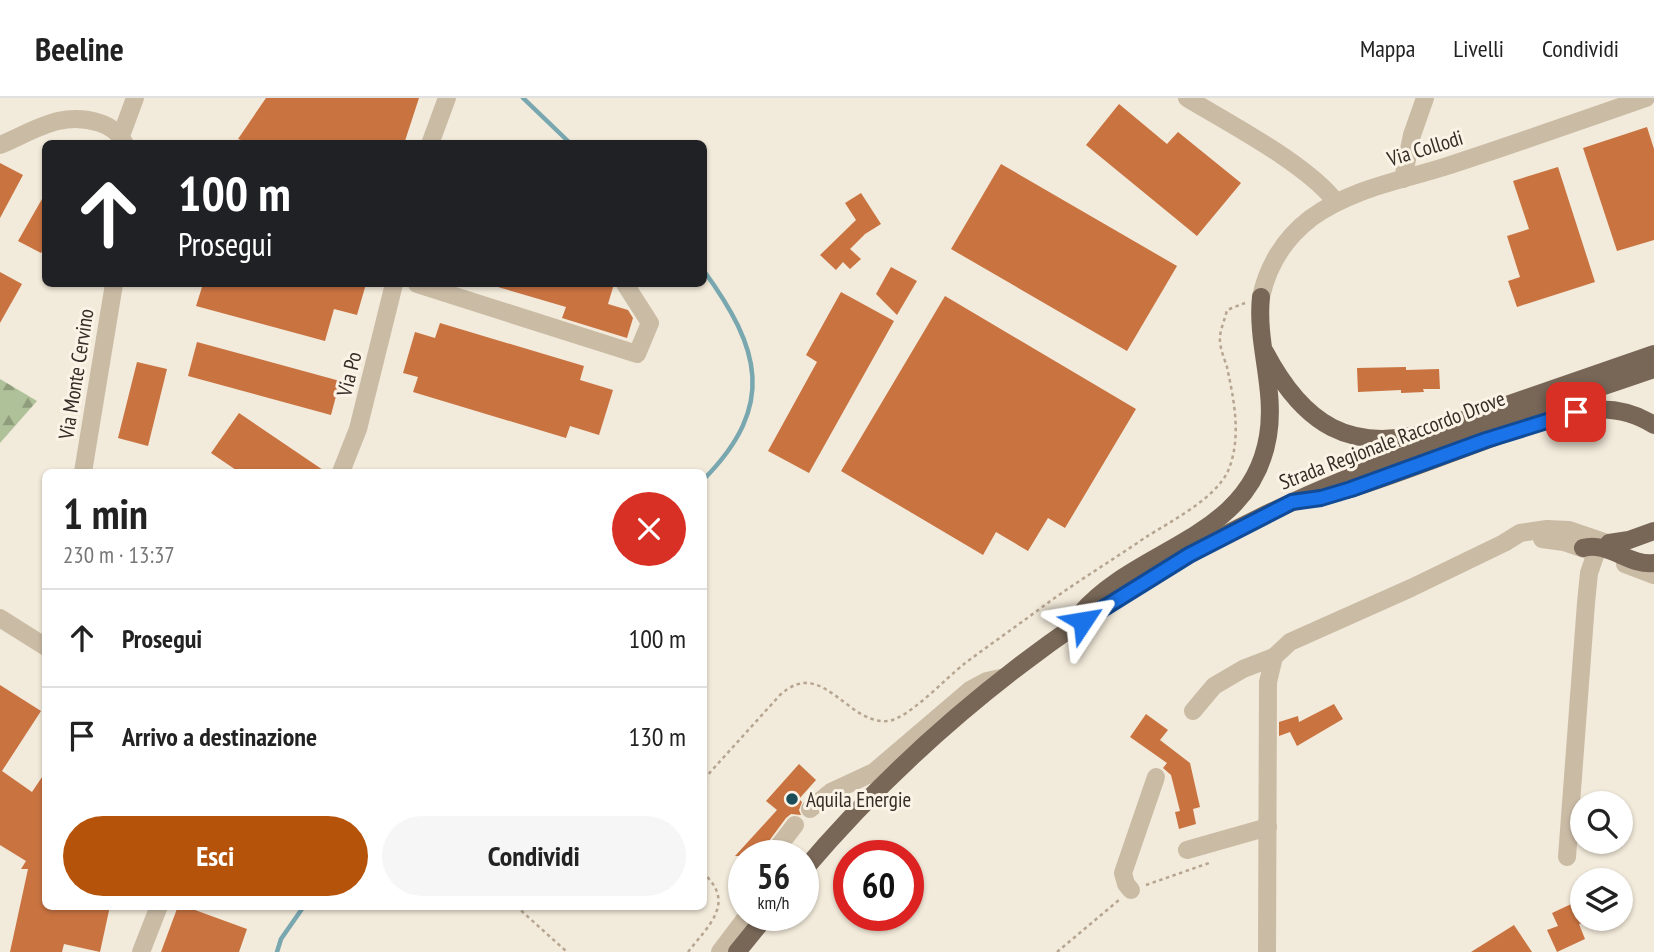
<!DOCTYPE html>
<html lang="it">
<head>
<meta charset="utf-8">
<style>
	:root { --surface:#fff; --page:#f6f6f6; --text:#222; --muted:#767676; --line:#e0e0e0; --accent:#b45309 }
	body { margin:0; font-family:"PT Sans Narrow",sans-serif; background:var(--page); color:var(--text); height:100vh; display:flex; flex-direction:column; font-size:26px; white-space:nowrap }
	* { box-sizing:border-box; margin:0 }
	p { font-size:23px; color:var(--muted) }
	.icon { flex:none; width:38px; height:38px; fill:none; stroke:currentColor; stroke-width:2; stroke-linecap:round; stroke-linejoin:round }
	.map { position:relative; flex:1; overflow:hidden }
	.panel { position:absolute; left:42px; top:371px; width:665px; height:441px; display:flex; flex-direction:column; background:var(--surface); border-radius:10px; box-shadow:0 2px 5px #0004 }
	.panel>* { flex:none }
	.top-card { position:absolute; left:42px; top:42px; width:665px; height:147px; border-radius:10px; box-shadow:0 2px 5px #0004; background:#202124; color:#fff; overflow:hidden }
	.buttons { position:absolute; left:1570px; top:693px; display:grid; gap:14px }
	.buttons a { display:grid; place-items:center; width:63px; height:63px; border-radius:50%; background:var(--surface); box-shadow:0 2px 5px #0004; font-size:35px }
	.speed { position:absolute; left:728px; top:742px; display:flex; gap:14px; font-size:35px; font-weight:700; text-align:center }
	.speed>* { display:grid; place-content:center; width:91px; height:91px; border-radius:50%; background:var(--surface); box-shadow:0 2px 5px #0004; line-height:1 }
	.speed small { font-size:18px; font-weight:400 }
	.speed .limit { border:10px solid #d22; background:#fff; color:#111 }
	.pin { position:absolute; display:grid; place-items:center; width:60px; height:60px; color:#fff; margin:-30px; border-radius:14px; box-shadow:0 4px 10px #0006 }
	.me { position:absolute; width:77px; margin:-38px; rotate:57deg; stroke-linejoin:round; filter:drop-shadow(0 0 5px #0008) }
	.turn { display:flex; align-items:center; gap:24px; height:147px; padding:0 21px; font-size:32px }
	.turn .icon { width:91px; height:91px; stroke-width:2.5 }
	.turn b { display:block; font-size:49px; line-height:60px }
	.round { display:grid; place-items:center; flex:none; width:74px; height:74px; border-radius:37px; background:var(--page) }
	.head { display:flex; align-items:center; justify-content:space-between; height:119px; padding:0 21px }
	h1 { font-size:42px; font-weight:700; line-height:52px }
	.button { display:flex; gap:14px; margin-top:auto; padding:14px 21px }
	.button a { flex:1; height:80px; border-radius:42px; background:var(--accent); color:#fff; font-size:28px; font-weight:700; line-height:80px; text-align:center }
	.button a+a { background:var(--page); color:var(--text) }
	ul { padding:0; list-style:none }
	li { display:flex; align-items:center; gap:21px; height:98px; padding:0 21px; border-top:2px solid var(--line) }
	li div { flex:1 }
	li b { display:block; font-size:26px }
	li em { font-style:normal }
	header { display:flex; align-items:center; gap:42px; box-sizing:border-box; height:98px; padding:0 35px; background:var(--surface); border-bottom:2px solid var(--line) }
	header strong { font-size:33px }
	nav { display:flex; gap:38px; margin-inline-start:auto; font-size:24px }
	.map>svg:first-child { display:block }
</style>
</head>
<body>
<header>
<strong>Beeline</strong>
<nav><a>Mappa</a><a>Livelli</a><a>Condividi</a></nav>
</header>
<div class="map">
<svg width="1654" height="854" viewBox="0 0 1654 854">
	<defs>
		<pattern id="forest-firs" width="22" height="20" patternUnits="userSpaceOnUse" patternTransform="scale(1.75)"><rect width="22" height="20" fill="#afc199"/><path d="M5 1l3.5 6h-7zM16 11l3.5 6h-7z" fill="#8f9d7d"/></pattern>
	</defs>
	<rect width="100%" height="100%" fill="#f2eada"/>
	<polygon fill="url(#forest-firs)" points="0,281 37,303 0,345"/>
	<g fill="none" stroke-linecap="round" stroke-linejoin="round">
		<g stroke="#78a7b0" stroke-width="4.5">
			<polyline points="523,0 571,46"/>
			<path d="M704,173C760,250 777,307 704,381"/>
			<polyline points="277,854 281,841 304,808"/>
		</g>
	</g>
	<g fill="#c97341">
		<polygon points="266,0 419,0 404,46 253,46 238,41"/>
		<polygon points="1119,6 1167,46 1178,34 1241,85 1197,138 1086,47"/>
		<polygon points="1647,29 1654,51 1654,142 1617,153 1583,50"/>
		<polygon points="0,65 23,77 0,120"/>
		<polygon points="1001,66 1177,168 1127,253 951,151"/>
		<polygon points="1558,69 1595,184 1517,209 1508,183 1520,179 1507,138 1529,131 1513,83"/>
		<polygon points="46,94 46,147 41,155 18,143"/>
		<polygon points="861,95 881,126 865,136 850,151 861,161 850,171 843,164 836,172 820,157 856,122 845,105"/>
		<polygon points="891,169 917,183 897,217 876,196"/>
		<polygon points="0,174 22,186 0,225"/>
		<polygon points="203,186 366,186 357,217 334,211 325,243 196,208"/>
		<polygon points="499,186 614,186 608,206 628,212 633,220 627,240 562,220 566,209 498,189"/>
		<polygon points="841,194 894,223 809,375 768,353 817,264 806,257"/>
		<polygon points="945,198 1136,311 1065,430 1048,420 1028,453 996,434 983,457 841,373"/>
		<polygon points="440,225 584,268 580,282 613,292 599,337 570,328 566,340 413,294 418,279 403,275 415,234 435,240"/>
		<polygon points="197,244 340,283 331,317 188,278"/>
		<polygon points="137,264 167,271 148,348 118,340"/>
		<polygon points="1406,269 1406,272 1439,271 1440,291 1423,291 1424,294 1401,295 1401,292 1358,294 1357,270"/>
		<polygon points="239,315 326,374 239,374 211,355"/>
		<polygon points="0,587 41,613 2,673 32,694 46,673 46,808 110,808 100,854 64,846 62,854 10,854 28,771 21,771 26,763 0,747"/>
		<polygon points="1334,606 1343,621 1297,648 1290,634 1279,638 1279,624 1298,618 1299,624"/>
		<polygon points="1146,616 1168,632 1160,642 1190,665 1200,709 1193,711 1196,726 1179,731 1175,714 1180,713 1171,677 1163,670 1167,665 1130,639"/>
		<polygon points="799,666 816,682 799,701 802,704 799,712 801,717 791,716 786,720 758,758 735,758 777,712 766,703"/>
		<polygon points="1582,801 1582,825 1579,826 1585,841 1557,854 1547,832 1558,828 1552,815"/>
		<polygon points="178,808 184,808 247,831 239,854 161,854"/>
		<polygon points="1514,827 1532,854 1471,854"/>
	</g>
	<g fill="none" stroke-linecap="round" stroke-linejoin="round">
		<g stroke="#b6a590" stroke-width="2.5" stroke-dasharray="3.5 3.5" stroke-linecap="butt">
			<path d="M704,681L780,597C822,558 847,627 888,623C908,621 946,580 964,566C992,545 1021,525 1049,504C1081,481 1114,461 1146,439C1170,424 1216,400 1228,373C1242,340 1234,302 1227,269C1224,260 1219,248 1220,238C1221,230 1225,221 1227,212L1245,205"/>
			<polyline points="1146,787 1209,765"/>
			<polyline points="516,808 567,854"/>
			<path d="M688,854C708,828 736,805 704,776"/>
			<polyline points="1057,854 1119,802"/>
		</g>
		<g stroke="#cabba5" stroke-width="18">
			<path d="M1187,0C1230,26 1307,66 1336,104"/>
			<polyline points="121,38 135,0"/>
			<polyline points="430,46 447,0"/>
			<path d="M0,47C34,33 61,12 100,25C112,29 119,35 125,46"/>
			<polyline points="1403,81 1412,37 1425,0"/>
			<polyline points="417,186 637,256 650,225 625,186"/>
			<path d="M1261,199C1268,167 1285,140 1311,120C1351,91 1399,83 1444,69C1512,47 1579,23 1646,0"/>
			<polyline points="83,374 114,186"/>
			<polyline points="341,374 358,331 394,186"/>
			<polyline points="1542,441 1564,444 1596,455"/>
			<polyline points="1625,466 1654,477"/>
			<polyline points="0,520 46,549"/>
			<polyline points="1193,613 1214,588 1243,571 1274,559"/>
			<polyline points="810,711 831,694 874,674 970,592 987,583 1005,579"/>
			<polyline points="1187,752 1268,729"/>
			<polyline points="771,758 795,727"/>
			<polyline points="1567,759 1586,505 1589,475 1596,455"/>
			<polyline points="1131,792 1126,786 1123,775 1156,679"/>
			<polyline points="141,854 159,808"/>
			<polyline points="720,854 748,817"/>
			<polyline points="1267,854 1268,584 1274,559 1290,544 1411,490 1504,445 1520,435 1547,431 1569,432 1616,448"/>
		</g>
		<g stroke="#786757" stroke-width="18">
			<path d="M1265,254C1303,326 1350,357 1432,333L1654,256"/>
			<path d="M1347,392C1402,375 1455,353 1509,334C1536,325 1564,314 1592,312C1615,310 1635,315 1654,327"/>
			<polyline points="1609,445 1629,442 1654,433"/>
			<path d="M1583,450C1608,443 1629,468 1654,465"/>
			<path d="M1080,516C1138,448 1251,442 1268,338C1276,291 1256,245 1261,199"/>
			<path d="M803,773C930,623 1095,497 1273,413C1396,355 1526,315 1654,271"/>
			<polyline points="737,854 767,817"/>
		</g>
	</g>
	<g fill="none" stroke-linecap="round" stroke-linejoin="round">
		<g stroke="#114b97" stroke-width="18">
			<polyline id="route" points="1083,523 1189,457 1292,404 1321,400 1351,391 1486,342 1576,314"/>
		</g>
		<use href="#route" stroke="#1a73e8" stroke-width="12"/>
	</g>
	<circle fill="#1b4d58" stroke="#faf3e6" stroke-width="2.5" cx="792" cy="701" r="7"/>
	<g text-anchor="middle" dominant-baseline="central" stroke-width="6" stroke-linejoin="round" paint-order="stroke">
		<g font-size="21" fill="#362d27" stroke="#faf3e6">
			<text transform="translate(1425 50) rotate(-17)">Via Collodi</text>
			<text transform="translate(76 276) rotate(-81)">Via Monte Cervino</text>
			<text transform="translate(349 276) rotate(-76)">Via Po</text>
			<text transform="translate(1392 342) rotate(-21)">Strada Regionale Raccordo Drove</text>
		</g>
		<g font-size="21" fill="#362d27" stroke="#faf3e6" text-anchor="start">
			<text x="806" y="701">Aquila Energie</text>
		</g>
	</g>
</svg>
<div class="buttons">
<a><svg class="icon" aria-label="search" viewBox="0 0 24 24"><circle cx="10" cy="10" r="6"/><path d="M15 15l6 6"/></svg></a>
<a><svg class="icon" aria-label="layers" viewBox="0 0 24 24"><path d="M12 4l9 5-9 5-9-5zM3 14l9 5 9-5"/></svg></a>
</div>
<div class="speed"><div>56<small>km/h</small></div><div class="limit">60</div></div>
<div class="pin" style="left:1576px;top:314px;background:#d93025"><svg class="icon" aria-label="arrive" viewBox="0 0 24 24"><path d="M6 21V4h12l-3 4 3 4H6"/></svg></div>
<svg class="me" style="left:1083px;top:523px" viewBox="-20 -20 40 40"><path d="M0-17L14 15 0 8-14 15z" fill="#1a73e8" stroke="#fff" stroke-width="4"/></svg>
<div class="top-card">
<div class="turn"><svg class="icon" aria-label="ahead" viewBox="0 0 24 24"><path d="M12 20V5M6 11l6-6 6 6"/></svg><div><b>100 m</b>Prosegui</div></div>
</div>
<section class="panel">
<div class="head"><div><h1>1 min</h1><p>230 m · 13:37</p></div><a class="round" style="background:#d93025;color:#fff"><svg class="icon" aria-label="close" viewBox="0 0 24 24"><path d="M6 6l12 12M18 6L6 18"/></svg></a></div>
<ul>
<li><svg class="icon" aria-label="ahead" viewBox="0 0 24 24"><path d="M12 20V5M6 11l6-6 6 6"/></svg><div><b>Prosegui</b></div><em>100 m</em></li>
<li><svg class="icon" aria-label="arrive" viewBox="0 0 24 24"><path d="M6 21V4h12l-3 4 3 4H6"/></svg><div><b>Arrivo a destinazione</b></div><em>130 m</em></li>
</ul>
<div class="button"><a>Esci</a><a>Condividi</a></div>
</section>
</div>
</body>
</html>
